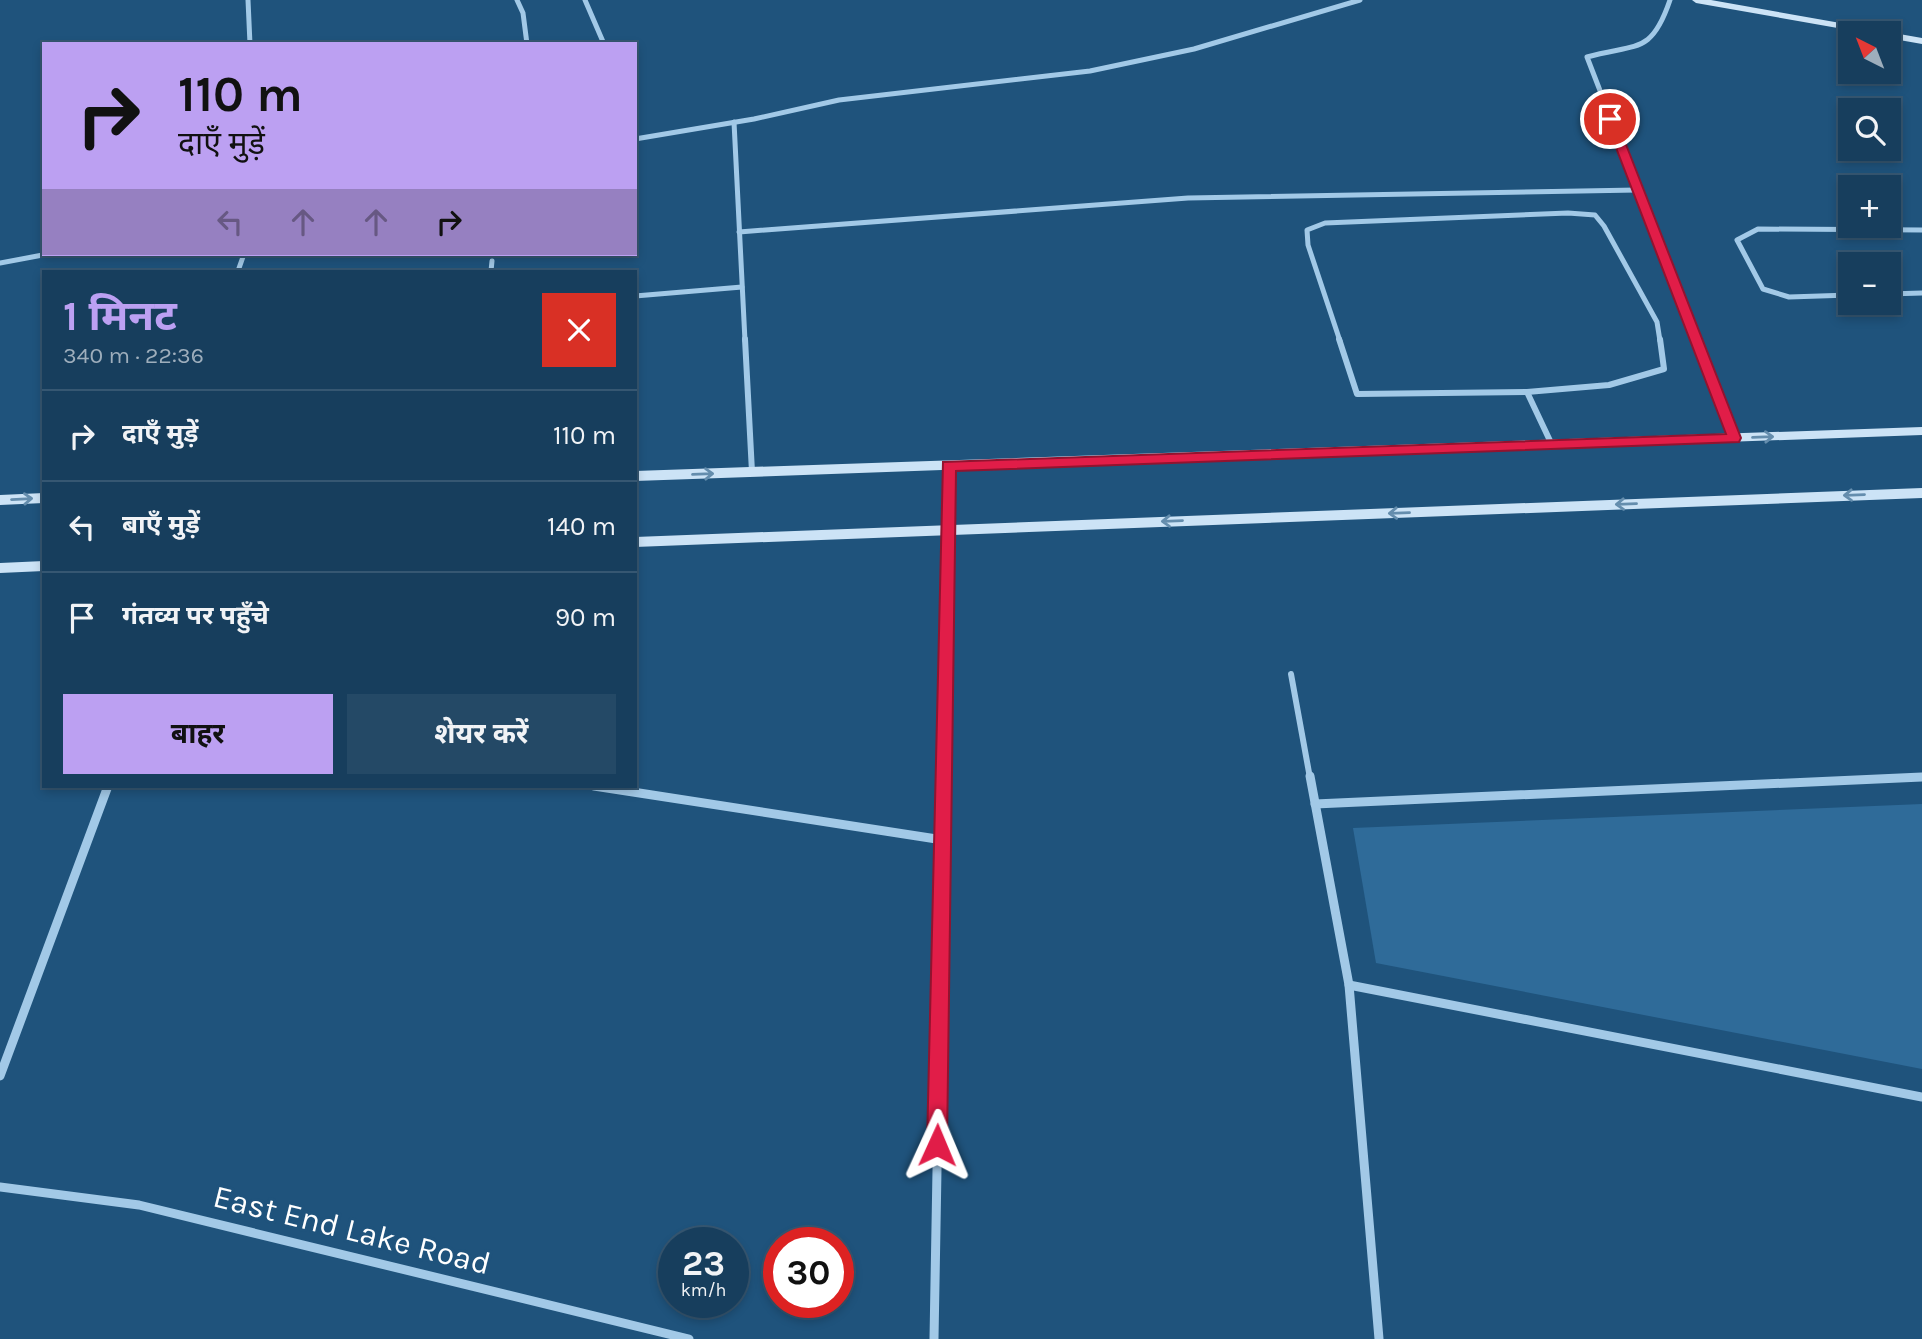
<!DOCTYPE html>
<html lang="hi">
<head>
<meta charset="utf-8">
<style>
	:root { --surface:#173e5d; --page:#244966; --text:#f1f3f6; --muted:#9eaebc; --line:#365772; --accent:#bca0f2 }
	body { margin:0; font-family:Karla,"Noto Sans Devanagari",sans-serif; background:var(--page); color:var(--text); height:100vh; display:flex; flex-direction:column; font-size:26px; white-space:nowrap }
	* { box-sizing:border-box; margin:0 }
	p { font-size:23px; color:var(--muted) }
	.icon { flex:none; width:38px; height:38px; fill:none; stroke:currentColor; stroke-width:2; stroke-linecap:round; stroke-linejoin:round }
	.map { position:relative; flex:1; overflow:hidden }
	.side { position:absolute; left:42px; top:270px; width:595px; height:518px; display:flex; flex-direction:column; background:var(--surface); border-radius:0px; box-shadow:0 4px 10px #0003,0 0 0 2px var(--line) }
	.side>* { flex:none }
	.top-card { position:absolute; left:42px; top:42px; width:595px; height:214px; border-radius:0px; box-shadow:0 4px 10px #0003,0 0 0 2px var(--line); background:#bca0f2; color:#111; overflow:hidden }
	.needle { width:46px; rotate:318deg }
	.tools { position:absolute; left:1838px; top:21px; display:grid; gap:14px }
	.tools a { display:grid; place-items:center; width:63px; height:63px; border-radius:0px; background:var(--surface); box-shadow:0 4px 10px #0003,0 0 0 2px var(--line); font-size:35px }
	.speed { position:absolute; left:658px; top:1227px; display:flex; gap:14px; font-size:35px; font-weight:700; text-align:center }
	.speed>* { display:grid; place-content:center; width:91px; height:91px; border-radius:50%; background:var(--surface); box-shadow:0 4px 10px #0003,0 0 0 2px var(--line); line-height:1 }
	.speed small { font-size:18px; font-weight:400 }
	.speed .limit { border:10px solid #d22; background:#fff; color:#111 }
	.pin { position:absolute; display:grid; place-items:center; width:60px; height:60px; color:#fff; margin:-30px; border:4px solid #fff; border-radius:50%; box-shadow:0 2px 7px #0007 }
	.me { position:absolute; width:77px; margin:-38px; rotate:1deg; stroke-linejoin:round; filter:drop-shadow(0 0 5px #0008) }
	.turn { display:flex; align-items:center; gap:24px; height:147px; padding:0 21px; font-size:32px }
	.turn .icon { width:91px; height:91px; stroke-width:2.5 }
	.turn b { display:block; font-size:49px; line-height:60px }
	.lanes { display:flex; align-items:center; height:66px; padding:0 21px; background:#0003; justify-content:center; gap:35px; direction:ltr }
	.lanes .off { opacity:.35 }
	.round { display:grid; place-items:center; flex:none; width:74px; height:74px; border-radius:0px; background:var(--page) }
	.overview { display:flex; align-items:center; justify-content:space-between; height:119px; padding:0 21px }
	h1 { font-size:42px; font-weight:700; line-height:52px; color:var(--accent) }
	.primary-button { display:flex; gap:14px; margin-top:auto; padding:14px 21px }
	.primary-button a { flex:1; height:80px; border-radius:0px; background:var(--accent); color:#111; font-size:28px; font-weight:700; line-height:80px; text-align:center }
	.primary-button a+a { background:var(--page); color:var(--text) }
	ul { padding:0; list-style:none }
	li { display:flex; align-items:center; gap:21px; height:91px; padding:0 21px; border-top:2px solid var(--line) }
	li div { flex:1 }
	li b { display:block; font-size:26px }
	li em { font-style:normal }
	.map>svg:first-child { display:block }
</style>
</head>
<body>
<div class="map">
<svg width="1922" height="1339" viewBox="0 0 1922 1339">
	<rect width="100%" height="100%" fill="#1f537c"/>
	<polygon fill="#2f6b99" points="1922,804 1922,1069 1376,963 1353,828"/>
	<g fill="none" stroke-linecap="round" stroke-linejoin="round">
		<g stroke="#a2c9e7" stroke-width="5">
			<polyline points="248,0 250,44"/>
			<polyline points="517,0 523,13 527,44"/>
			<polyline points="585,0 604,44"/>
			<path d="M1670,0C1651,56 1636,43 1587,57L1697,341"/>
			<polyline points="734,122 745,341"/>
			<polyline points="635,139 754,119 839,100 1090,71 1194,49 1360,0"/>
			<polyline points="739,232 1188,198 1637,190"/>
			<polyline points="0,263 48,254"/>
			<polyline points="238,271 244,254"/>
			<polyline points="491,271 492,261"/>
			<polyline points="1888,294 1922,293"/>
			<polyline points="1850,295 1789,297 1763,289 1737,240 1758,229 1922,230"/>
			<polyline points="635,296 742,287"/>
			<polyline points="1340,341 1308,245 1307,230 1325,223 1568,213 1595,215 1604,226 1657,322 1660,341"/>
		</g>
		<g stroke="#a2c9e7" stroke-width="6">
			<polyline points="745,339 752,472"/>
			<polyline points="1339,339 1357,394 1527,392"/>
			<polyline points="1696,339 1734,438"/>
			<polyline points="1527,392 1552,445"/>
			<polyline points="1527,392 1609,385 1664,369 1660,339"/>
			<polyline points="1291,674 1310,778"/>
			<polyline points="944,778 949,466"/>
			<polyline points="1894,778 1922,777"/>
		</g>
		<g stroke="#a2c9e7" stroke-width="9">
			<polyline points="1310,776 1349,985 1379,1339"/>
			<polyline points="594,786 943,840"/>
			<polyline points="1315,804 1922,777"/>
			<polyline points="1349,985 1922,1097"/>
			<polyline points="0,1076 108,786"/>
			<polyline points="0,1187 139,1205 689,1339"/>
			<polyline points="934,1339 944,776"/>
		</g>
		<g fill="#cce3f6" fill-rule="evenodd">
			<polygon points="1692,0 1711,0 1880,30 1885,33 1866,33 1696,3"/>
			<polygon points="1888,32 1922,38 1922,44 1888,38 1888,33 1885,33"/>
			<polygon points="1922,427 1922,435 635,481 635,471"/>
			<polygon points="1922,488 1922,498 635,547 635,537"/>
			<polygon points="44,493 44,503 0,505 0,495"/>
			<polygon points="44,561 44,571 0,573 0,563"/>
		</g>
	</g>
	<defs><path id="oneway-shaft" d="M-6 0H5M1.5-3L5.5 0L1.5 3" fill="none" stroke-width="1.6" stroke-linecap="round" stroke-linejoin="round" transform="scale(1.75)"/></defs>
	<g stroke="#648dad">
		<use href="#oneway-shaft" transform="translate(1763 437) rotate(-2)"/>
		<use href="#oneway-shaft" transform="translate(703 474) rotate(-2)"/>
		<use href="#oneway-shaft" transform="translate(1854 495) rotate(178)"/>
		<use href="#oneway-shaft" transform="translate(22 499) rotate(-3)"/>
		<use href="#oneway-shaft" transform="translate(1626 504) rotate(178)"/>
		<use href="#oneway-shaft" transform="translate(1399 513) rotate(178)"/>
		<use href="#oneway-shaft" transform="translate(1172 521) rotate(178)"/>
	</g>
	<polygon fill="#e11d48" stroke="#92132f" stroke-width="2" points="1606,117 1616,119 1741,438 1739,442 956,471 947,1145 944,1152 937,1155 930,1152 927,1145 943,462 1726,434 1605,119"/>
	<g text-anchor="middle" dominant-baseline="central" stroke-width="6" stroke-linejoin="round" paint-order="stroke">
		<g font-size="32" fill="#fff" stroke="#1f537c">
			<text transform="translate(352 1230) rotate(14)">East End Lake Road</text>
		</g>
	</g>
</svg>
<div class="tools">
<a><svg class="needle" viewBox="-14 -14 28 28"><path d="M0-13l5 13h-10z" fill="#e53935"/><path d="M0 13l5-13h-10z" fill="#9eaebc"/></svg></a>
<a><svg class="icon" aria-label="search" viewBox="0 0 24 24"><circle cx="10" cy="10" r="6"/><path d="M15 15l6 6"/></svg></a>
<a>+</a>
<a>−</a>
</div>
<div class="speed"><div>23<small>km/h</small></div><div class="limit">30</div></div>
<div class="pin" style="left:1610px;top:119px;background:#d93025"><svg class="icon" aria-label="arrive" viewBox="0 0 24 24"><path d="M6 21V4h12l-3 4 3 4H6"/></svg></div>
<svg class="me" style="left:937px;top:1145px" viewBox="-20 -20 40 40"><path d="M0-17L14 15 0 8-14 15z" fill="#e11d48" stroke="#fff" stroke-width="4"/></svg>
<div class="top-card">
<div class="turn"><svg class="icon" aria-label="right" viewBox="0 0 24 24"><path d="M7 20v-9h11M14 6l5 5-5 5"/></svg><div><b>110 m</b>दाएँ मुड़ें</div></div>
<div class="lanes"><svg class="icon off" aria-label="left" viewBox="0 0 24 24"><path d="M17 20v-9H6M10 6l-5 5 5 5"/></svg><svg class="icon off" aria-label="ahead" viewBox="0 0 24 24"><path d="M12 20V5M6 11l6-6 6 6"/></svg><svg class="icon off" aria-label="ahead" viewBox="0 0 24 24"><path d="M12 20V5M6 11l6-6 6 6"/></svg><svg class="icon" aria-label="right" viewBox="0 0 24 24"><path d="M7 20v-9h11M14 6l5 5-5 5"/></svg></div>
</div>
<section class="side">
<div class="overview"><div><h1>1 मिनट</h1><p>340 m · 22:36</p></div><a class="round" style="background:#d93025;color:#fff"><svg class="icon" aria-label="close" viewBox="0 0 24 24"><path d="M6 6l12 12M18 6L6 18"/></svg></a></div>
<ul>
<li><svg class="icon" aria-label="right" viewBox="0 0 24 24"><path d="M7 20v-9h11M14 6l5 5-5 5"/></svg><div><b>दाएँ मुड़ें</b></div><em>110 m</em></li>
<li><svg class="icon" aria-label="left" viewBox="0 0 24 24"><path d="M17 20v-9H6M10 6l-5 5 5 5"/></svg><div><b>बाएँ मुड़ें</b></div><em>140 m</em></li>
<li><svg class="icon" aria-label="arrive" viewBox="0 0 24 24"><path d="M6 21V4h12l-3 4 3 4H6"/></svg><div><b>गंतव्य पर पहुँचे</b></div><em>90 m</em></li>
</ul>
<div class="primary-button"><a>बाहर</a><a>शेयर करें</a></div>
</section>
</div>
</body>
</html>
